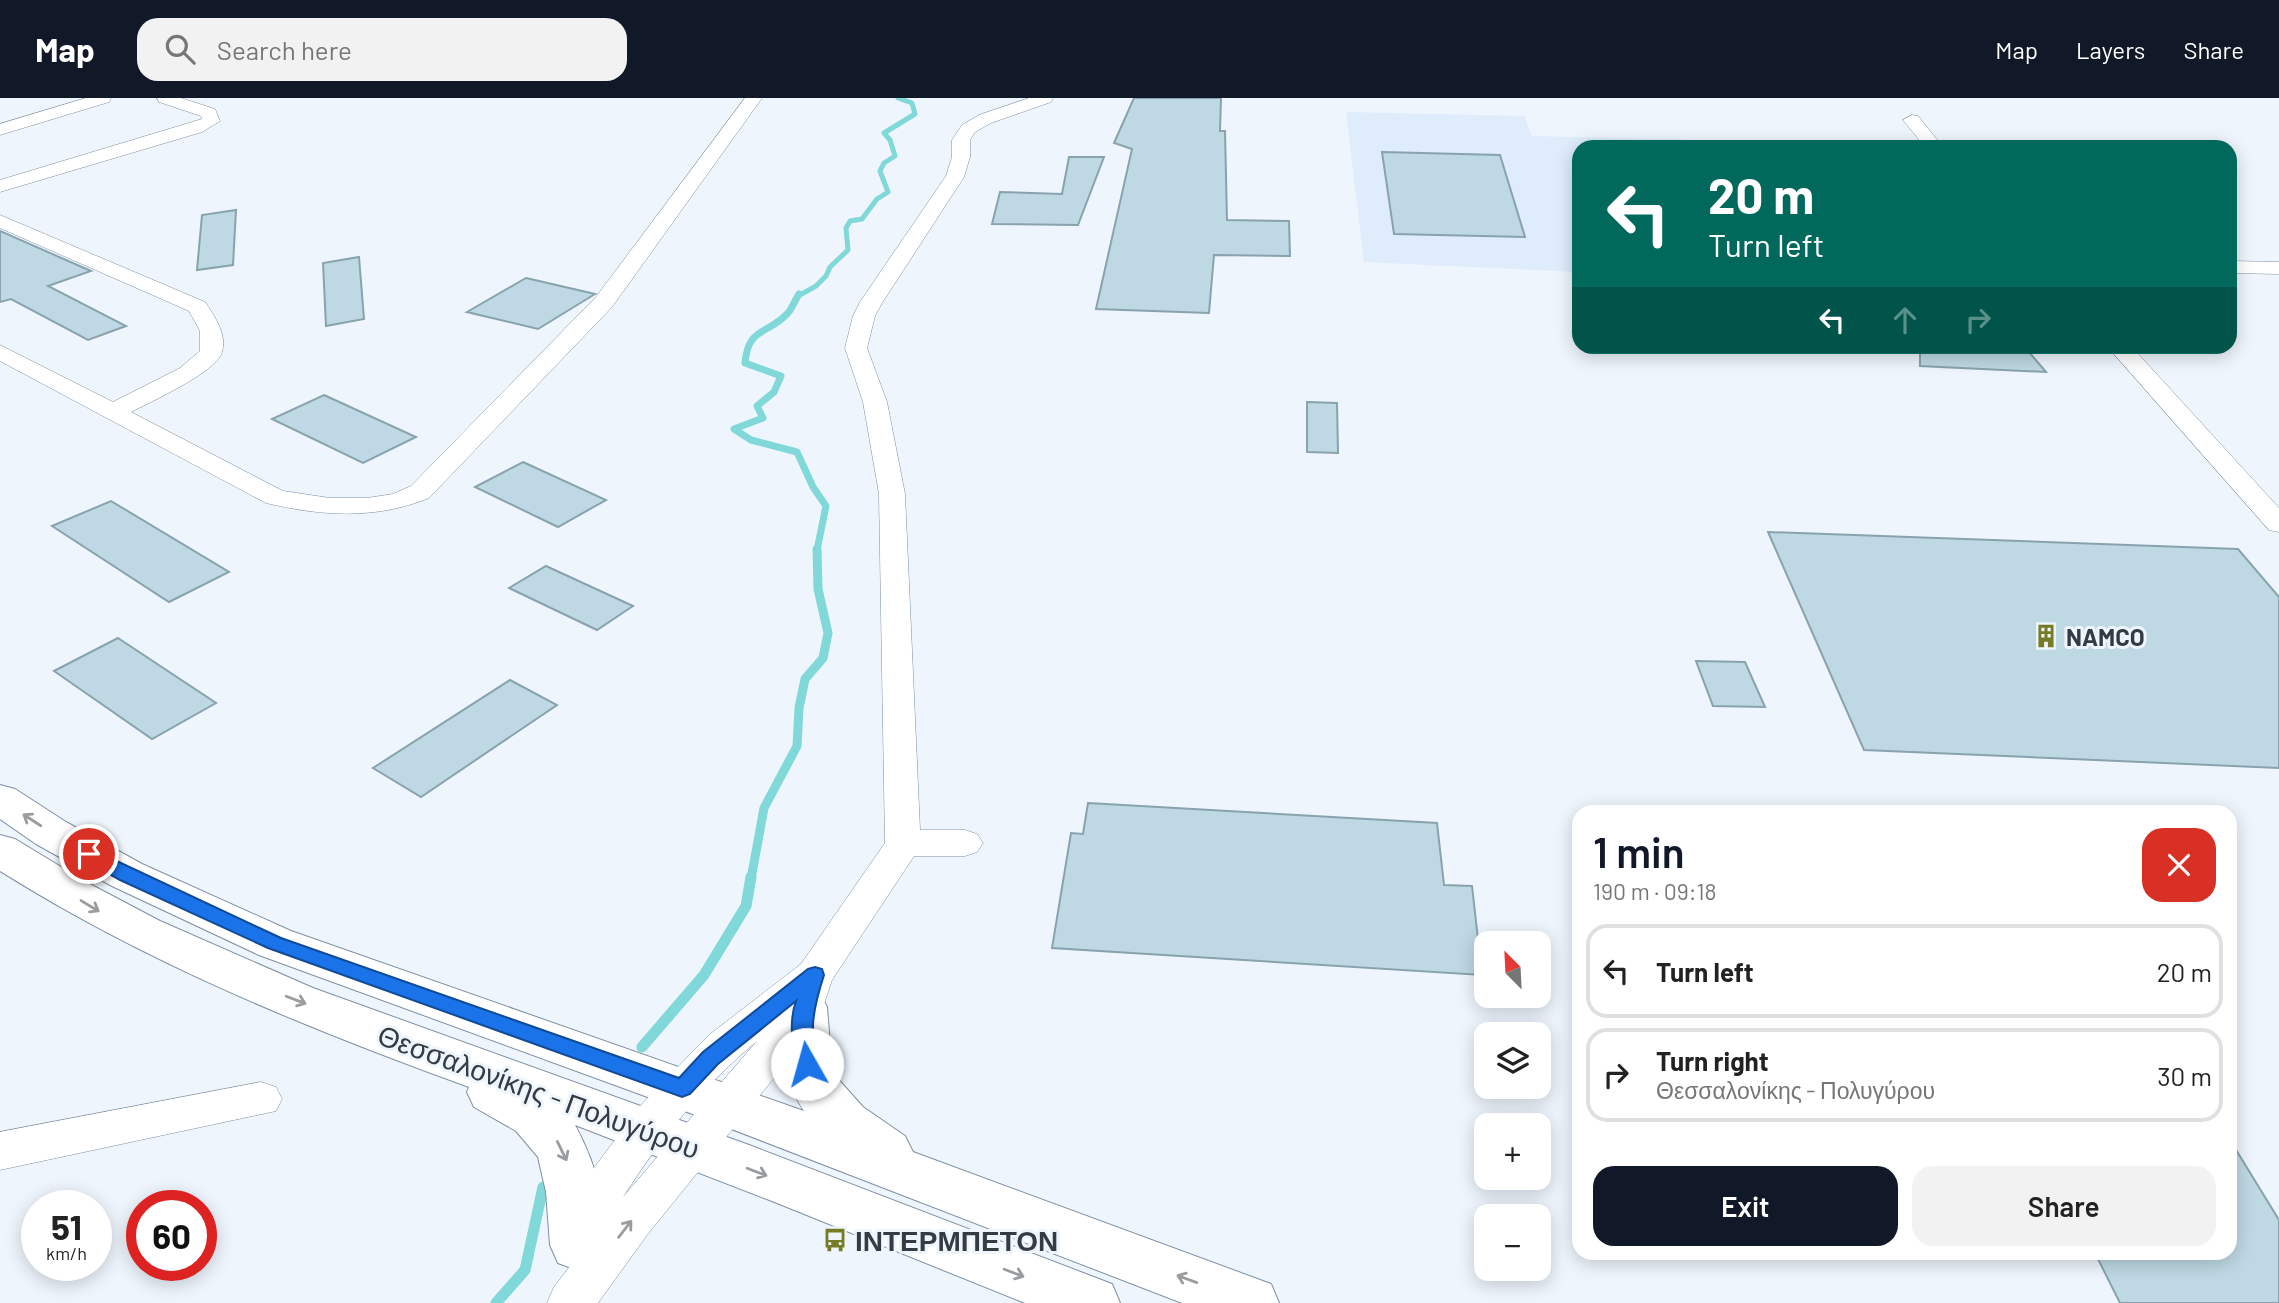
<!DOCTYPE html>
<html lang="en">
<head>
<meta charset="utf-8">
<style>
	:root { --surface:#fff; --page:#f2f2f2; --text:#222; --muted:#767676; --line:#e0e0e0; --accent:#111827 }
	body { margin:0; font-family:Barlow,sans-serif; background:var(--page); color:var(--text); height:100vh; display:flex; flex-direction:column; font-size:26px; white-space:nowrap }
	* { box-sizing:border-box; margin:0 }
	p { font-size:23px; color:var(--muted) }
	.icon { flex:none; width:38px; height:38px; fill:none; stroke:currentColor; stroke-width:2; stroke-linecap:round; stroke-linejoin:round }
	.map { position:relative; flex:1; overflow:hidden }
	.sheet { position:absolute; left:1572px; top:707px; width:665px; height:455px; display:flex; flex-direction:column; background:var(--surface); border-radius:21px; box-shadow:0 4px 18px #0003 }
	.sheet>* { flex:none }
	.banner { position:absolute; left:1572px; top:42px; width:665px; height:214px; border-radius:21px; box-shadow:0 4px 18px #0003; background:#00695c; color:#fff; overflow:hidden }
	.needle { width:46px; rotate:336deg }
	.fabs { position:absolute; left:1474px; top:833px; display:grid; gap:14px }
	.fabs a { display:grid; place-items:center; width:77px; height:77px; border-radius:14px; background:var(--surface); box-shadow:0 4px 18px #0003; font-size:35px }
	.speed { position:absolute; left:21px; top:1092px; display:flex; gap:14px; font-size:35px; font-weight:700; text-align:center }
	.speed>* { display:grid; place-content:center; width:91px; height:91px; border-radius:50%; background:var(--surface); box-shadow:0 4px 18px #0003; line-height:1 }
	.speed small { font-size:18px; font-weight:400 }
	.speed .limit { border:10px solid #d22; background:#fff; color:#111 }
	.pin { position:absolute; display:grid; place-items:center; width:60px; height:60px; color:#fff; margin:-30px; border:4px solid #fff; border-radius:50%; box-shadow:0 2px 7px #0007 }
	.me { position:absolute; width:77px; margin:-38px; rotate:353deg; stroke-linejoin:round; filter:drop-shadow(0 0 5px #0008) }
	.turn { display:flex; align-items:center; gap:24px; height:147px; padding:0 21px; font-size:32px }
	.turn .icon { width:91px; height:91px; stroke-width:2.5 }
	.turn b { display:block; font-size:49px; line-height:60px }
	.lanes { display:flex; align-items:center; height:66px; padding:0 21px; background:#0003; justify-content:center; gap:35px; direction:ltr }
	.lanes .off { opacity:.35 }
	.round { display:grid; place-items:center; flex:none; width:74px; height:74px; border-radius:21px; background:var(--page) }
	.overview { display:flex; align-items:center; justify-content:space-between; height:119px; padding:0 21px }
	h1 { font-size:42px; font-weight:600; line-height:52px; color:var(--accent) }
	.button { display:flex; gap:14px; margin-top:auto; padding:14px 21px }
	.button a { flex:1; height:80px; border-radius:21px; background:var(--accent); color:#fff; font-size:28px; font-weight:600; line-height:80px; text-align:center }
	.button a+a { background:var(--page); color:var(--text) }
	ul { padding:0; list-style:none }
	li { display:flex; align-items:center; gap:21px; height:94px; margin:0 14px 10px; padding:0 7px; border:4px solid var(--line); border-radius:21px }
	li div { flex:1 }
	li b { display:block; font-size:26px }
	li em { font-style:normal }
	header { display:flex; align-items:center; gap:42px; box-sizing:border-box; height:98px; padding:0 35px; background:var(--accent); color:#fff }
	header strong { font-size:33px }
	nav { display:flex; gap:38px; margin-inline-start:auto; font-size:24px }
	.search { width:490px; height:63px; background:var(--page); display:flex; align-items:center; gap:18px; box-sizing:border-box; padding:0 24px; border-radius:21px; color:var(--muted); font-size:26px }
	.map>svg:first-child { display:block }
</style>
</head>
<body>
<header>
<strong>Map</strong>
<div class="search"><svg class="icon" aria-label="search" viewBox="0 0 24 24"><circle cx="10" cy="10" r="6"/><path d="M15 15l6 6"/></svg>Search here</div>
<nav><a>Map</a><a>Layers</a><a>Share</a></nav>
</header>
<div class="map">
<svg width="2279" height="1205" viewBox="0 0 2279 1205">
	<rect width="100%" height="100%" fill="#eef5fd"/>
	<polygon fill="#deecfb" points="1346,14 1524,18 1532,38 1915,47 1918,49 1578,49 1578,174 1364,164"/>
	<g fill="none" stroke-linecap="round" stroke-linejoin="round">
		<polyline stroke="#80d8d8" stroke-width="5" points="798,198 816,188 826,178 830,169 848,152 846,130 850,123 862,121 877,101 888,94 880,73 884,65 895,58 890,42 884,35 915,16 912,5 898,0"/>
		<path stroke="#80d8d8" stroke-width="7" d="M799,196C795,202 792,211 787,216C767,237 748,229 745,265L781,278L774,294L757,308L763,320L734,331L751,342L797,354L813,389L826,408L817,452"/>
		<polyline stroke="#80d8d8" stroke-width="9" points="751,781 764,710 797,648 799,610 805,581 823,560 828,535 818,491 817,451"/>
		<g stroke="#80d8d8" stroke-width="11">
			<polyline points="642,949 704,877 746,808 751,779"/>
			<polyline points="496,1205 525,1172 543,1089"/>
		</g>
	</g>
	<g fill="#bed9e4" stroke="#88a3ad" stroke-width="2">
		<polygon points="1134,0 1221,0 1220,33 1225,33 1227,122 1289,123 1290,158 1214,157 1209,215 1096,211 1132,51 1114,45"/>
		<polygon points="1382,54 1500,57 1525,139 1394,136"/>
		<polygon points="1069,59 1104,59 1078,127 992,126 1000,94 1062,96"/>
		<polygon points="236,112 233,167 197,172 202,117"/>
		<polygon points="0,133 91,173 48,188 126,228 88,242 11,201 0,204"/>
		<polygon points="359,159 364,221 326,228 323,165"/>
		<polygon points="526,180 595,196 538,231 467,214"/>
		<polygon points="1920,248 2024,248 2046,274 1920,268"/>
		<polygon points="324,297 416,339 363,365 272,321"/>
		<polygon points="1307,304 1337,305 1338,355 1307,354"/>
		<polygon points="523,364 606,402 558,429 475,389"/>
		<polygon points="111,403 229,474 169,504 52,428"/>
		<polygon points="1768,434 2238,451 2279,499 2279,670 1864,652"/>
		<polygon points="546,468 633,508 597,532 509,490"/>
		<polygon points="118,540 216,605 152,641 54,573"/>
		<polygon points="1696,563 1745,564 1765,609 1713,608"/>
		<polygon points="510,582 557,607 421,699 373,670"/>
		<polygon points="1088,705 1437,725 1444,787 1472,788 1482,877 1052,850 1071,735 1083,736"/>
		<polygon points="2230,1042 2279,1122 2279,1205 2120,1205 2095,1155 2230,1155"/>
	</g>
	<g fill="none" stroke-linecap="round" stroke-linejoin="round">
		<g stroke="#7e8fa1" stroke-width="1">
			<g id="minor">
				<polygon points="86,0 111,0 109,4 0,37 0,26"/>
				<polygon points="157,0 181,0 215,11 220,23 202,34 0,94 0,82 202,21 201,18 159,4"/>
				<path d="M745,0H762L612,209L429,400C375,422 321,418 266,405L0,263V247L113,304L180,270L200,253V233L189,213L0,130V117L205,204C215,219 227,236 222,254C217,274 150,304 131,314L283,393L330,400H367L393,396L411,388L596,199Z"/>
				<path d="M1029,0H1053L1051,4L991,25L975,34L970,42V59L964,79L882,205L875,218L867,250L887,304L905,396L920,732H965L977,736L983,745L977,754L965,758H914L832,882L823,909L803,944L647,1137L598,1205H547L554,1189L580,1155L566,1149L560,1135L591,1074L641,1007L709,937L801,866L885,745L879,396L863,304L845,250L853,218L860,204L946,78L952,59V42L962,27L979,17ZM757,943L623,1099C660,1041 704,987 757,943Z"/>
				<polygon points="1912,17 1918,18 1943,49 1925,49 1903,22"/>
				<polygon points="2230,163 2279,164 2279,176 2230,175"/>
				<polygon points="2107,248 2131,248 2279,410 2279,434 2269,432"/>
				<polygon points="261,984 276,989 282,1001 276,1013 0,1072 0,1034"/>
			</g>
		</g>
		<g stroke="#7e8fa1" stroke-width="2">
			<g id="major">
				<path d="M0,687L15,691L66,724L142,766L291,833L804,1013C784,982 768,930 786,896L803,890L820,896L827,909L831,960L838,981L863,1009L905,1038L913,1054L1271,1186L1279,1205H1182L664,1005L259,857L112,788L36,746L0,721Z"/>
				<path d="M0,737L15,741L86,784L160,823L313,890L749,1047L1112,1186L1120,1205H1025L772,1103L575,1027C596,1066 615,1123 596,1165L577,1172L558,1165L550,1147L546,1094L538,1059L516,1033L474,1009L467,994L469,989C306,930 147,865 0,773Z"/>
			</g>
		</g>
		<use href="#minor" fill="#fff" fill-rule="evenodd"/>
		<use href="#major" fill="#fff" fill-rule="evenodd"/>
	</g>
	<defs><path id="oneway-shaft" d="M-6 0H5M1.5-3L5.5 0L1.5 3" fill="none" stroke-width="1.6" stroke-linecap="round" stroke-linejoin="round" transform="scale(1.75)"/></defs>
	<g stroke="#9a9da0">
		<use href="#oneway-shaft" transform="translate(32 722) rotate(-147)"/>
		<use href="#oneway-shaft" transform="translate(90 808) rotate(31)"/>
		<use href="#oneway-shaft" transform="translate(296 902) rotate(21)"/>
		<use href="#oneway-shaft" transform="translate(562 1053) rotate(64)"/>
		<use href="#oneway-shaft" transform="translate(757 1074) rotate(21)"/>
		<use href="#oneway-shaft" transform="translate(625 1131) rotate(-52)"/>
		<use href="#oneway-shaft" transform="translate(1014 1175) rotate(21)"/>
		<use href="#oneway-shaft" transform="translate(1187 1181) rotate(-160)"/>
	</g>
	<path fill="#1a73e8" stroke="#114b97" stroke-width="2" d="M89,750L281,840L679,980L703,954L808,871L815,869L822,871L824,877C814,908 808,933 818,966L815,972L807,974L800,972C791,954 789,922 796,903L718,966L690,996L682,999L268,850L120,782L83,761L80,756L83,752Z"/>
	<defs>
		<g id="building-bare" transform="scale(1.89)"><path d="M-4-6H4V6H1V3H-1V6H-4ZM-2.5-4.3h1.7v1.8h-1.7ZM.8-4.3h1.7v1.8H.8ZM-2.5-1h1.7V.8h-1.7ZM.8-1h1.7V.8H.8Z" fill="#767b25" stroke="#eef5fd" stroke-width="2.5" paint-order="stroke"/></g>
		<g id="bus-bare" transform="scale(1.89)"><path d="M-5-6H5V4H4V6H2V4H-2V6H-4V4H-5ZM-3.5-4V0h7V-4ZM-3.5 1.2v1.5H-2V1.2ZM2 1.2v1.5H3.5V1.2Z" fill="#767b25" stroke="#eef5fd" stroke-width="2.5" paint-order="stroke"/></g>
	</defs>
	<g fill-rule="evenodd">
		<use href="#building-bare" x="2046" y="538"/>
		<use href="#bus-bare" x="835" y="1142"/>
	</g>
	<g text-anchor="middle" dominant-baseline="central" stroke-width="6" stroke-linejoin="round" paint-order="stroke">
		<g font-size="24" font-weight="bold" fill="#343b42" stroke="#eef5fd" text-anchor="start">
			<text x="2066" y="538">NAMCO</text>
		</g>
		<g font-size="28" fill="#343b42" stroke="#eef5fd">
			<text transform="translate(539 993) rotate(20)">Θεσσαλονίκης - Πολυγύρου</text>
		</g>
		<g font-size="28" font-weight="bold" fill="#343b42" stroke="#eef5fd" text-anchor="start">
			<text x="855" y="1142">ΙΝΤΕΡΜΠΕΤΟΝ</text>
		</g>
	</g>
</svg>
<div class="fabs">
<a><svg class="needle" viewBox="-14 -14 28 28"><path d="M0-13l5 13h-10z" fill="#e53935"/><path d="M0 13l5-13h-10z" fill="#767676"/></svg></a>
<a><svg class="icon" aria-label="layers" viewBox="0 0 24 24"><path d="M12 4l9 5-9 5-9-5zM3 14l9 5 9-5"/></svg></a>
<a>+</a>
<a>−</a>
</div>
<div class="speed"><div>51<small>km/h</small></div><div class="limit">60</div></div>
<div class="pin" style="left:89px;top:756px;background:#d93025"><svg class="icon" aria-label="arrive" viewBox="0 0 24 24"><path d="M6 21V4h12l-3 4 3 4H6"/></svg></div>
<svg class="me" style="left:807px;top:966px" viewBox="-20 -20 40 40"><circle r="19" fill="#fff"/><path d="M0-13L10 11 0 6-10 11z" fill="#1a73e8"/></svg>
<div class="banner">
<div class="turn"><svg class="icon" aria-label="left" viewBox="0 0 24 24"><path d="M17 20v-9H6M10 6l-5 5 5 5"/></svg><div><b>20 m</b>Turn left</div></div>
<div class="lanes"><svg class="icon" aria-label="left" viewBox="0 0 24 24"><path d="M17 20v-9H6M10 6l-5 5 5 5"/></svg><svg class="icon off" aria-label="ahead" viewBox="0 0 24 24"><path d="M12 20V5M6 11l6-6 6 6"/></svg><svg class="icon off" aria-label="right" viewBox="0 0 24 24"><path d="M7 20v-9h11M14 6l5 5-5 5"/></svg></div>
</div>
<section class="sheet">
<div class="overview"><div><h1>1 min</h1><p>190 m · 09:18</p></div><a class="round" style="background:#d93025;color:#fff"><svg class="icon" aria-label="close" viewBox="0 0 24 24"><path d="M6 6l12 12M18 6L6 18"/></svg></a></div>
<ul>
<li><svg class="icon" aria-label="left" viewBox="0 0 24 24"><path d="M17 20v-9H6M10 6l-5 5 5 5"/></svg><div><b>Turn left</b></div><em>20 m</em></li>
<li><svg class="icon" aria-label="right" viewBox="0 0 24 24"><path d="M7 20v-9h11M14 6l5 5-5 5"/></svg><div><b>Turn right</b><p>Θεσσαλονίκης - Πολυγύρου</p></div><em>30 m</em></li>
</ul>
<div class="button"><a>Exit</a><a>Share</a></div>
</section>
</div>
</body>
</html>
